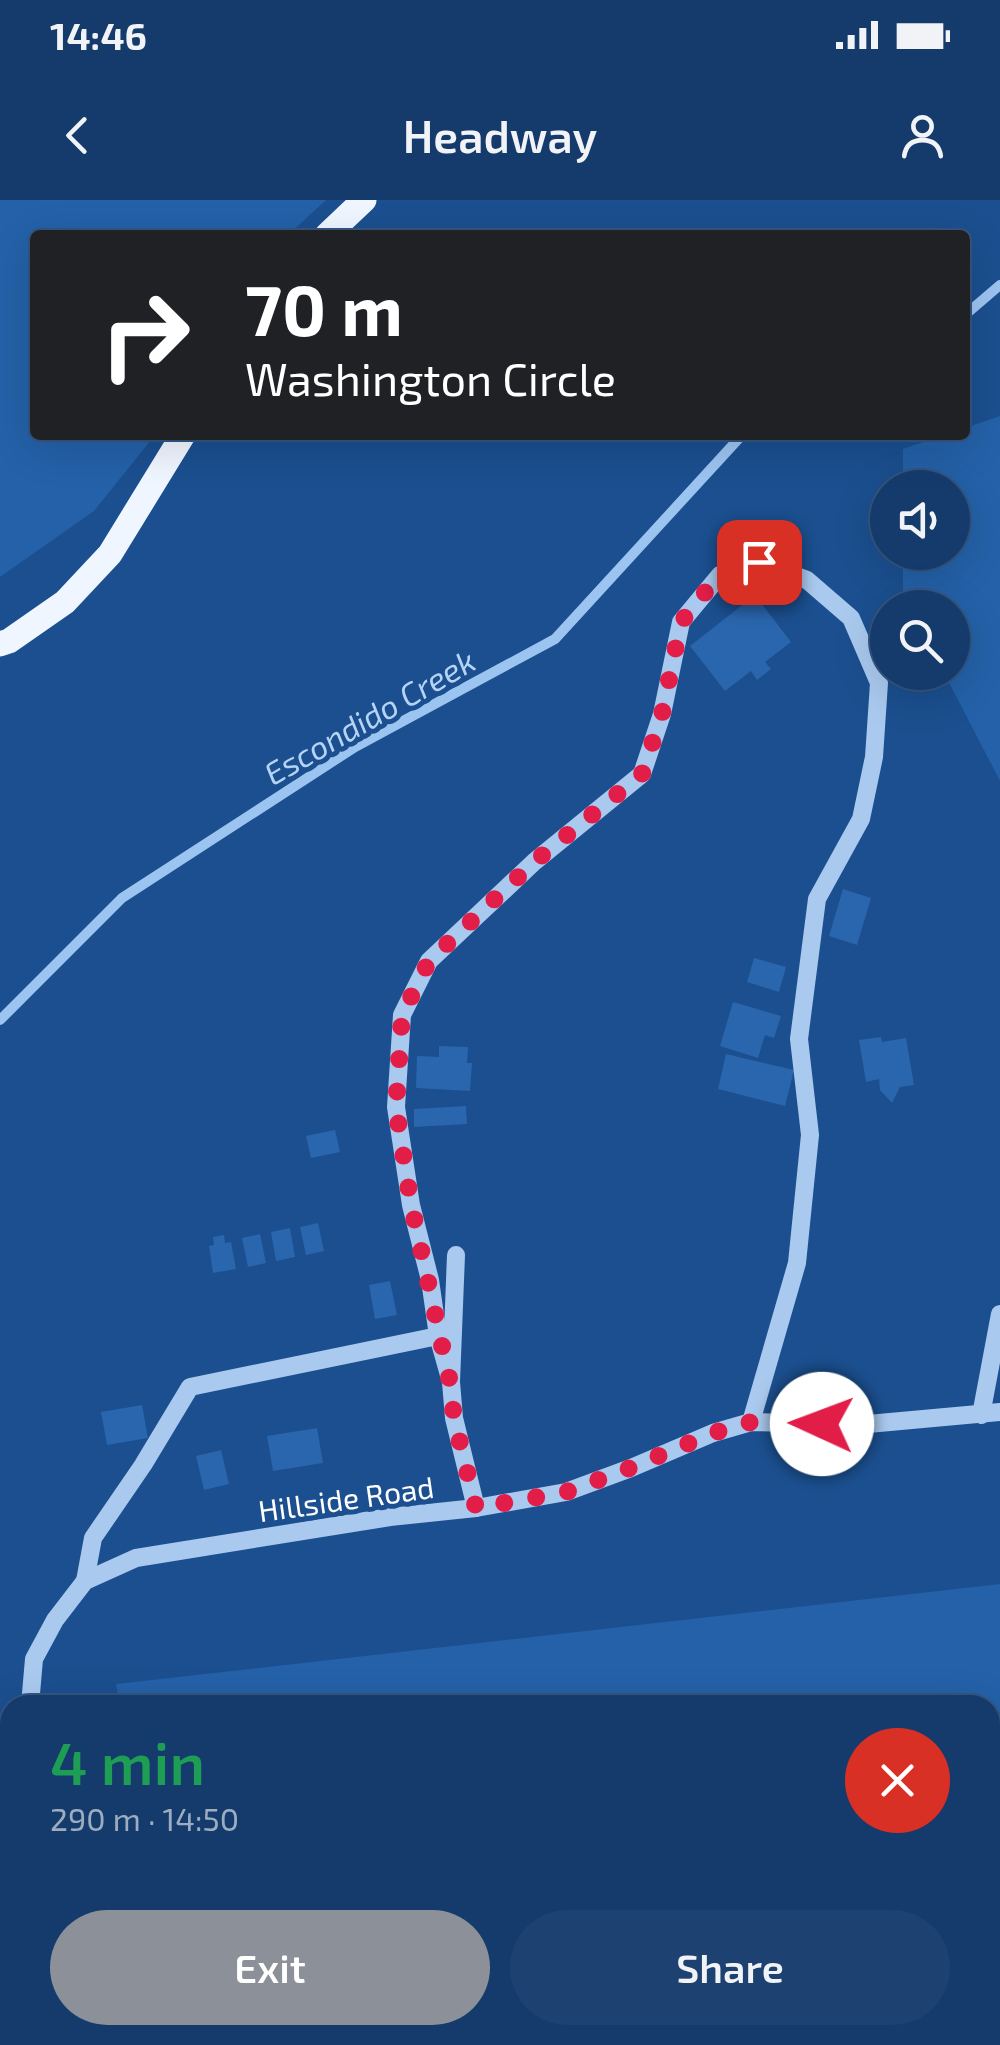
<!DOCTYPE html>
<html lang="en">
<head>
<meta charset="utf-8">
<style>
	:root { --surface:#143b6b; --page:#1d4271; --text:#f1f3f6; --muted:#9dadc1; --line:#33557e; --accent:#8c9099 }
	body { margin:0; font-family:"Exo 2",sans-serif; background:var(--page); color:var(--text); height:100vh; display:flex; flex-direction:column; font-size:38px; white-space:nowrap }
	* { box-sizing:border-box; margin:0 }
	p { font-size:32px; color:var(--muted) }
	.icon { flex:none; width:55px; height:55px; fill:none; stroke:currentColor; stroke-width:2; stroke-linecap:round; stroke-linejoin:round }
	.map { position:relative; flex:1; overflow:hidden }
	.side { position:absolute; left:0px; top:1495px; width:1000px; height:350px; display:flex; flex-direction:column; background:var(--surface); border-radius:30px 30px 0 0; box-shadow:0 10px 40px #0002,0 0 0 2px var(--line) }
	.side>* { flex:none }
	.top-card { position:absolute; left:30px; top:30px; width:940px; height:210px; border-radius:10px; box-shadow:0 10px 40px #0002,0 0 0 2px var(--line); background:#202124; color:#fff; overflow:hidden }
	.controls { position:absolute; left:870px; top:270px; display:grid; gap:20px }
	.controls a { display:grid; place-items:center; width:100px; height:100px; border-radius:50%; background:var(--surface); box-shadow:0 10px 40px #0002,0 0 0 2px var(--line); font-size:50px }
	.pin { position:absolute; display:grid; place-items:center; width:85px; height:85px; color:#fff; margin:-42px; border-radius:20px; box-shadow:0 5px 15px #0006 }
	.me { position:absolute; width:110px; margin:-55px; rotate:272deg; stroke-linejoin:round; filter:drop-shadow(0 0 8px #0008) }
	.turn { display:flex; align-items:center; gap:35px; height:210px; padding:0 50px; font-size:45px }
	.turn .icon { width:130px; height:130px; stroke-width:2.5 }
	.turn b { display:block; font-size:70px; line-height:85px }
	.round { display:grid; place-items:center; flex:none; width:105px; height:105px; border-radius:52px; background:var(--page) }
	.headline { display:flex; align-items:center; justify-content:space-between; height:170px; padding:0 50px }
	h1 { font-size:60px; font-weight:600; line-height:75px; color:#1e9e55 }
	.cta { display:flex; gap:20px; margin-top:auto; padding:20px 50px }
	.cta a { flex:1; height:115px; border-radius:60px; background:var(--accent); color:#fff; font-size:40px; font-weight:600; line-height:115px; text-align:center }
	.cta a+a { background:var(--page); color:var(--text) }
	.status { display:flex; justify-content:space-between; align-items:center; height:70px; padding:0 50px; background:var(--surface); direction:ltr }
	.status svg { height:28px; fill:currentColor }
	header { display:flex; justify-content:space-between; align-items:center; height:130px; padding:0 50px; background:var(--surface); font-size:45px; font-weight:600 }
	.map>svg:first-child { display:block }
</style>
</head>
<body>
<div class="status"><b>14:46</b><svg viewBox="0 0 49 12"><path d="M0 12V9h3v3zM5 12V6h3v6zM10 12V3h3v9zM15 12V0h3v12zM26 1h20v11H26zM47 4h2v5h-2z"/></svg></div>
<header><svg class="icon" aria-label="back" viewBox="0 0 24 24"><path d="M15 5l-7 7 7 7"/></svg>Headway<svg class="icon" aria-label="person" viewBox="0 0 24 24"><circle cx="12" cy="8" r="4"/><path d="M4 21q1-7 8-7t8 7"/></svg></header>
<div class="map">
<svg width="1000" height="1845" viewBox="0 0 1000 1845">
	<rect width="100%" height="100%" fill="#1b4f8f"/>
	<g fill="#2461a8">
		<polygon points="0,0 326,0 288,35 35,35 35,235 155,235 94,311 0,377"/>
		<polygon points="1000,216 1000,581 944,473 952,472 952,408 911,407 903,392 903,353 952,352 952,288 903,287 903,249 944,235 965,235 965,228"/>
		<polygon points="1000,1384 1000,1845 178,1845 176,1835 990,1835 990,1505 120,1505 116,1484"/>
	</g>
	<g fill="none" stroke-linecap="round" stroke-linejoin="round">
		<g stroke="#9cc4f0" stroke-width="10">
			<polyline points="965,115 1000,85"/>
			<polyline points="0,820 122,698 355,547 555,439 742,235"/>
		</g>
	</g>
	<g fill="#2a66ad">
		<polygon points="755,395 791,442 765,462 771,469 757,480 751,471 725,491 690,446"/>
		<polygon points="843,689 871,698 857,745 829,736"/>
		<polygon points="754,758 786,767 779,792 747,782"/>
		<polygon points="733,802 781,816 774,838 765,835 758,858 720,846"/>
		<polygon points="881,837 882,842 906,838 914,885 900,887 892,903 880,890 879,879 866,882 859,840"/>
		<polygon points="439,846 468,847 467,863 472,863 470,891 416,888 417,856 439,857"/>
		<polygon points="726,854 794,870 785,906 718,889"/>
		<polygon points="466,906 467,924 414,927 414,909"/>
		<polygon points="335,930 340,952 311,958 306,936"/>
		<polygon points="318,1023 324,1051 306,1055 300,1027"/>
		<polygon points="290,1028 295,1057 276,1061 271,1032"/>
		<polygon points="260,1034 266,1063 248,1067 242,1038"/>
		<polygon points="224,1035 225,1043 231,1042 236,1069 213,1073 209,1046 214,1045 213,1037"/>
		<polygon points="390,1081 397,1115 375,1119 369,1085"/>
		<polygon points="142,1205 148,1238 107,1245 101,1212"/>
		<polygon points="317,1228 323,1263 273,1271 267,1236"/>
		<polygon points="221,1250 229,1284 204,1290 196,1256"/>
		<polygon points="4,1790 10,1835 17,1835 19,1843 13,1845 0,1845 0,1791"/>
	</g>
	<g fill="none" stroke-linecap="round" stroke-linejoin="round">
		<g stroke="#a9c9ee" stroke-width="18">
			<polyline points="456,1055 451,1182 454,1218 476,1308"/>
			<polyline points="451,1182 438,1136 430,1080 411,1005 396,907 402,815 429,761 534,662 642,574 662,514 681,422 720,375 759,362 807,380 851,418 879,483 874,557 861,619 817,699 799,839 810,935 797,1063 751,1222"/>
			<polyline points="981,1215 1000,1114"/>
			<polyline points="85,1381 93,1338 143,1265 190,1187 438,1136"/>
			<polyline points="30,1505 34,1459 55,1420 85,1381 136,1358 390,1317 476,1308 566,1292 631,1268 713,1233 751,1222 857,1225 1000,1212"/>
			<polyline points="85,1835 86,1845"/>
		</g>
		<g stroke="#f0f6ff" stroke-width="25">
			<polyline points="327,35 364,0"/>
			<polyline points="0,444 9,441 65,402 110,354 183,235"/>
		</g>
	</g>
	<g fill="none" stroke-linecap="round" stroke-linejoin="round">
		<polyline stroke="#e11d48" stroke-width="18" stroke-dasharray="0 32.4" points="759,362 720,374 681,422 662,514 642,574 534,662 429,761 402,815 396,908 411,1004 450,1182 454,1218 476,1308 566,1292 630,1268 713,1233 751,1222 822,1224"/>
	</g>
	<g text-anchor="middle" dominant-baseline="central" stroke-width="10" stroke-linejoin="round" paint-order="stroke">
		<g font-size="30" fill="#fff" stroke="#1b4f8f">
			<text transform="translate(346 1298) rotate(-8)">Hillside Road</text>
		</g>
		<g font-size="32" font-style="italic" fill="#b5d3f5" stroke="#1b4f8f">
			<text transform="translate(369 516) rotate(-30)">Escondido Creek</text>
		</g>
	</g>
</svg>
<div class="controls">
<a><svg class="icon" aria-label="sound" viewBox="0 0 24 24"><path d="M4 9h4l5-4v14l-5-4H4zM17 9q2 3 0 6"/></svg></a>
<a><svg class="icon" aria-label="search" viewBox="0 0 24 24"><circle cx="10" cy="10" r="6"/><path d="M15 15l6 6"/></svg></a>
</div>
<div class="pin" style="left:759px;top:362px;background:#d93025"><svg class="icon" aria-label="arrive" viewBox="0 0 24 24"><path d="M6 21V4h12l-3 4 3 4H6"/></svg></div>
<svg class="me" style="left:822px;top:1224px" viewBox="-20 -20 40 40"><circle r="19" fill="#fff"/><path d="M0-13L10 11 0 6-10 11z" fill="#e11d48"/></svg>
<div class="top-card">
<div class="turn"><svg class="icon" aria-label="right" viewBox="0 0 24 24"><path d="M7 20v-9h11M14 6l5 5-5 5"/></svg><div><b>70 m</b>Washington Circle</div></div>
</div>
<section class="side">
<div class="headline"><div><h1>4 min</h1><p>290 m · 14:50</p></div><a class="round" style="background:#d93025;color:#fff"><svg class="icon" aria-label="close" viewBox="0 0 24 24"><path d="M6 6l12 12M18 6L6 18"/></svg></a></div>
<div class="cta"><a>Exit</a><a>Share</a></div>
</section>
</div>
</body>
</html>
